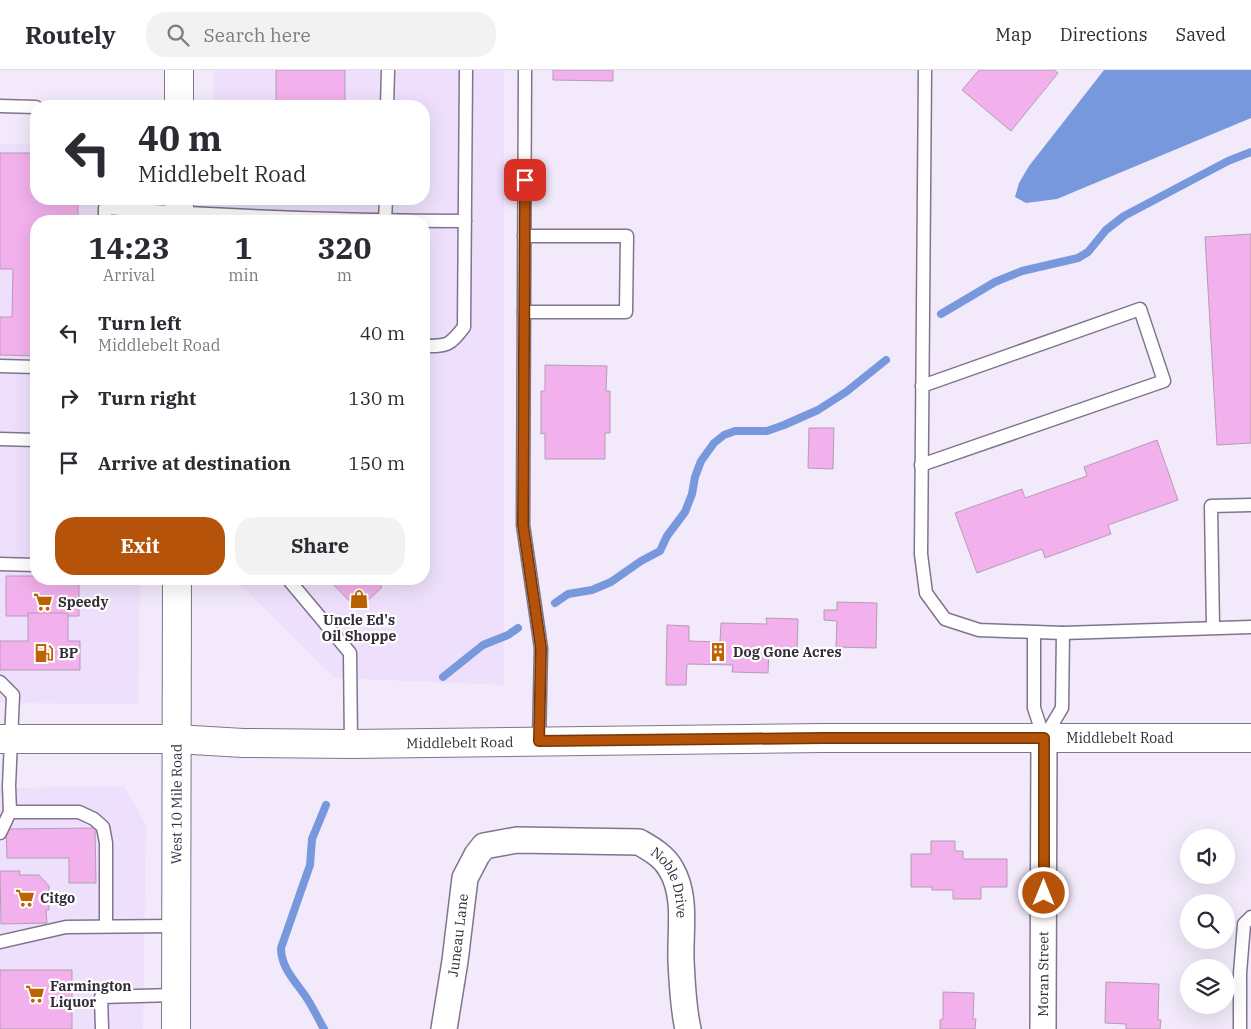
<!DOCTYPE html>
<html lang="en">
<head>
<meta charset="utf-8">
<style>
	:root { --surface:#fff; --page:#f2f2f3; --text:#2b2b33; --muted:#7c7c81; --line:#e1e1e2; --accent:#b45309 }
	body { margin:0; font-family:"IBM Plex Serif",serif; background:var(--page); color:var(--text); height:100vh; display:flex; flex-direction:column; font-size:19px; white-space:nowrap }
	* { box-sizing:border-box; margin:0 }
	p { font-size:16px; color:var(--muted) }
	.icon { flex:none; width:28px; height:28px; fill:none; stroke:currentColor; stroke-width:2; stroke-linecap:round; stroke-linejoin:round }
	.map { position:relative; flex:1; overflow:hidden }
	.sheet { position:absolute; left:30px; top:145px; width:400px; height:370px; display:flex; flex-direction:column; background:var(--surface); border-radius:20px; box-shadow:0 5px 20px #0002 }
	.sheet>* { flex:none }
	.banner { position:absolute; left:30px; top:30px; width:400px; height:105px; border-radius:20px; box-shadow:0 5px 20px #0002; background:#fff; color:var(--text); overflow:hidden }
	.fabs { position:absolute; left:1180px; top:759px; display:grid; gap:10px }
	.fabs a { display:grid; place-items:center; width:55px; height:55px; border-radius:50%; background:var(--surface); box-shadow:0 5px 20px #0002; font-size:25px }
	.pin { position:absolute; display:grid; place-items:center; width:42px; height:42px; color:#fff; margin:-21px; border-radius:10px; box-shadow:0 2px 8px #0006 }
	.me { position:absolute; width:55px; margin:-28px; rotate:0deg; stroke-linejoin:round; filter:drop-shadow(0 0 4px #0008) }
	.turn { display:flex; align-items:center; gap:18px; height:105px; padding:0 25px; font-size:22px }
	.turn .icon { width:65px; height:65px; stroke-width:2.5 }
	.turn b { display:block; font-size:35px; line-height:42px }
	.eta { display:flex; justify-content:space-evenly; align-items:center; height:85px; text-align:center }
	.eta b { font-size:30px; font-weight:800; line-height:35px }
	.cta { display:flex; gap:10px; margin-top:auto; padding:10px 25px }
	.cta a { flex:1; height:58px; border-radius:20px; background:var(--accent); color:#fff; font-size:20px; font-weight:800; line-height:58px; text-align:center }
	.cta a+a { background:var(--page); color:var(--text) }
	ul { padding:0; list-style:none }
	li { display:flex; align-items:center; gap:15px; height:65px; padding:0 25px }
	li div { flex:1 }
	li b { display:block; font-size:19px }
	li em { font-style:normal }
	header { display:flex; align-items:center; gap:30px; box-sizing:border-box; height:70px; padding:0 25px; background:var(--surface); border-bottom:1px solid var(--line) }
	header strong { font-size:24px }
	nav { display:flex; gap:28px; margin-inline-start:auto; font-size:18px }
	.search { width:350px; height:45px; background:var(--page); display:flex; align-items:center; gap:12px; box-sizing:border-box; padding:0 18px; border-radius:20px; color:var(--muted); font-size:19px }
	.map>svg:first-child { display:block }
</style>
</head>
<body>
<header>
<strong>Routely</strong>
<div class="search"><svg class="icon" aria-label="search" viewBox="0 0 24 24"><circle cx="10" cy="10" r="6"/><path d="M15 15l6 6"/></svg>Search here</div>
<nav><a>Map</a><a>Directions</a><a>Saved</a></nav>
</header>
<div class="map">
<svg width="1251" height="959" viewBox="0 0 1251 959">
	<rect width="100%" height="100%" fill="#f2eafb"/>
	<g fill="#eee0fc">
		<polygon points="214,0 504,0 504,615 335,608 234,509 424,509 424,151 215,151 215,129 424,129 424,36 214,36"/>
		<polygon points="0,74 36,74 36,129 157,129 156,151 36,151 36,509 140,509 138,634 0,633"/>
		<polygon points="124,716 146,755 143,959 0,959 0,718"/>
	</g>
	<polygon fill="#7898dd" points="1104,0 1251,0 1251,48 1057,129 1026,133 1015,127 1019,113 1029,96"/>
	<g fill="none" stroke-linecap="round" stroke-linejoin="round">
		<g stroke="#7898dd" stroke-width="8">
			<polyline points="941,244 995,212 1022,201 1078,188 1088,182 1106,160 1124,146 1228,91 1251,82"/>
			<polyline points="555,533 568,524 592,520 611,512 641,491 660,481 667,466 685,442 692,424 695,407 701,391 714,373 724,365 735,361 767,361 784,355 818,340 846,322 886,290"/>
			<polyline points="443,607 483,575 508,565 518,558"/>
			<path d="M324,959C317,947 312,935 304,924C294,910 281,897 281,878L310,795L312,769L326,735"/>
		</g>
	</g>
	<g fill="#f2b0ec" stroke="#b49cb2">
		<rect x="276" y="0" width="69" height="36"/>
		<polygon points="553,0 613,0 613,11 553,10"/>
		<polygon points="979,0 1054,0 1058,3 1011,61 962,20"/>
		<polygon points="0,83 36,83 36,129 78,129 78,151 36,151 36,286 0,285 0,247 12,247 13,199 0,199"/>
		<polygon points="1251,164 1251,373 1217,375 1205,167"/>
		<polygon points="545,295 607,296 606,321 610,321 610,363 605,363 605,389 545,389 545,363 541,364 541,321 545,321"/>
		<polygon points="809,358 834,358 833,399 808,398"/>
		<polygon points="1157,370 1178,430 1108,455 1111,464 1045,488 1042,479 977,503 955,443 1022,419 1025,428 1087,406 1084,397"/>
		<polygon points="6,506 36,506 36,509 79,509 79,546 6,546"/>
		<polygon points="328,509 374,509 382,517 358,540"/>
		<polygon points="837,532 877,533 876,578 836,577 837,551 824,550 824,540 837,540"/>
		<polygon points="28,543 68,543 68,571 80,571 80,600 0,600 0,571 28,571"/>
		<polygon points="766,548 798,549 797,582 769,581 768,603 732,602 733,595 687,594 686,615 666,615 667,555 689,556 689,571 720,572 721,553 767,554"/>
		<polygon points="95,758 96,813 69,813 69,788 7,788 6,759"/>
		<polygon points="931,771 955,771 955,781 963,781 963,789 1007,789 1007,817 981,817 981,829 953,829 953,820 932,820 932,817 911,817 911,784 931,784"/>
		<polygon points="0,801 20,801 19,805 39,805 49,816 49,840 46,840 47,853 1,854"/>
		<rect x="0" y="900" width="72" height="59"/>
		<polygon points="1106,912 1159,914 1158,950 1161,950 1160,959 1126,959 1126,954 1105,953"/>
		<polygon points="943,922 974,923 973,949 976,949 975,959 940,959 940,950 943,949"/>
	</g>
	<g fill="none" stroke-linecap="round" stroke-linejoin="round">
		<g stroke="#81748d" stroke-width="15">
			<g id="lane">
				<polyline points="525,0 523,455 541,578 539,671"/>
				<polyline points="925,0 921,484 926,523 945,549 979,560 1063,563 1251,557"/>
				<polyline points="0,36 36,37"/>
				<polyline points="387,36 388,0"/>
				<path d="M105,151V138C225,146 345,151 465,151"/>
				<polyline points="385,151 386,129"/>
				<polyline points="524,242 626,242 627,166 524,166"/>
				<path d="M424,276C448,276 449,276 464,257L466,0"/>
				<polyline points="0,296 36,297"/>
				<polyline points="0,369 36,370"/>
				<polyline points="921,395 1164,311 1140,239 922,316"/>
				<polyline points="0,494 36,495"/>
				<polyline points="288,509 350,583 351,674"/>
				<polyline points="1213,557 1211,436 1251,435"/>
				<polyline points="1034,563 1034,638 1044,668"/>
				<polyline points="0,612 13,625 9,716 10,742 0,763"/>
				<polyline points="1044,668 1062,638 1063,563"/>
				<polyline points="10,742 79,742 94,749 103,757 106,773 106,856"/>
				<polyline points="0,872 66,857 175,856"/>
				<polyline points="102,959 101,927 175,925"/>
				<polyline points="1240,959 1240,903 1244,854 1251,847"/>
			</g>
		</g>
		<g stroke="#81748d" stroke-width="28">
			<g id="street">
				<path id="s1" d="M444,959L455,891L465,808L477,785L484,776L517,770L639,772C651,779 664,786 671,799C687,826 680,860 681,890C682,912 683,937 688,959"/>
				<path id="s2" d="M1043,959L1044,668"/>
			</g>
		</g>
		<g stroke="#81748d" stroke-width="30">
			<g id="secondary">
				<polyline points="179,36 179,0"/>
				<polyline points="179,151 179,129"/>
				<path id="s3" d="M0,669H176L243,673L351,674L823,668H1251"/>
				<path id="s4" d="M176,959L177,509"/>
			</g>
		</g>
		<use href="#lane" stroke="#fff" stroke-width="12"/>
		<use href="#street" stroke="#fff" stroke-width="25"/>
		<use href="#secondary" stroke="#fff" stroke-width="28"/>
	</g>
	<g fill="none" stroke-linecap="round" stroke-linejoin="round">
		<g stroke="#753606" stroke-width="12">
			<polyline id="route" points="525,110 523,455 541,578 539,671 823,668 1044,668 1044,823"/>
		</g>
		<use href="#route" stroke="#b45309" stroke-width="9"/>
	</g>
	<defs>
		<g id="shop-bare" transform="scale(1.5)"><path d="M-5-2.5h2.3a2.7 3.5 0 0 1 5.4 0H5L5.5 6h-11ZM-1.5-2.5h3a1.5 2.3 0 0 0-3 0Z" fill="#bd6301" stroke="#fff" stroke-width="2.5" paint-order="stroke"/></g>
		<g id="supermarket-bare" transform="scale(1.5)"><path d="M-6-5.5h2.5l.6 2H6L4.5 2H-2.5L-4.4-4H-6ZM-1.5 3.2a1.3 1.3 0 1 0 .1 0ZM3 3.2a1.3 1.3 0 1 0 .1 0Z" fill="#bd6301" stroke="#fff" stroke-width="2.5" paint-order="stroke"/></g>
		<g id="building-bare" transform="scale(1.5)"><path d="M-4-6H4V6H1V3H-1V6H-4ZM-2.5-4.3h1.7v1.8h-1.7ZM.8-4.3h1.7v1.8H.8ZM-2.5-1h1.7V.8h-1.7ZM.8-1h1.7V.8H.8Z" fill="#bd6301" stroke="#fff" stroke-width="2.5" paint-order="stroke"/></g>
		<g id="fuel-bare" transform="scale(1.5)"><path d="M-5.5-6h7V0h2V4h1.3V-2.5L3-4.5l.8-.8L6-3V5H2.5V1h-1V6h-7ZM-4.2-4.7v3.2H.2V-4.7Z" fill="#bd6301" stroke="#fff" stroke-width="2.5" paint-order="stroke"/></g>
	</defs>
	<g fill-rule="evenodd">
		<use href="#shop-bare" x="359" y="529"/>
		<use href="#supermarket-bare" x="43" y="532"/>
		<use href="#building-bare" x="718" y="582"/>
		<use href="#fuel-bare" x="44" y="583"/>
		<use href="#supermarket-bare" x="25" y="828"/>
		<use href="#supermarket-bare" x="35" y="924"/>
	</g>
	<g text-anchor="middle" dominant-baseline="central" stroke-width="4.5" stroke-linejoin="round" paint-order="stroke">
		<g font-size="14" font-weight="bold" fill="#342e39" stroke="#fff" text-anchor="start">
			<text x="58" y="532">Speedy</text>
			<text x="359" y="550" text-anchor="middle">Uncle Ed's<tspan x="359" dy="16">Oil Shoppe</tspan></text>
			<text x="733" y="582">Dog Gone Acres</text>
			<text x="59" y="583">BP</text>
			<text x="40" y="828">Citgo</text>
			<text x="50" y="916">Farmington<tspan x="50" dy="16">Liquor</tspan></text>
		</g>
		<g font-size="14" fill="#342e39" stroke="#fff">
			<text stroke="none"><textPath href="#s3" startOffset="1120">Middlebelt Road</textPath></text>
			<text stroke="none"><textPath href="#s3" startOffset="460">Middlebelt Road</textPath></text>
			<text stroke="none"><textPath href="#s4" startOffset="225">West 10 Mile Road</textPath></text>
			<text stroke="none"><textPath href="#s1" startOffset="400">Noble Drive</textPath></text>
			<text stroke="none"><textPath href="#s1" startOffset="95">Juneau Lane</textPath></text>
			<text stroke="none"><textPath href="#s2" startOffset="55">Moran Street</textPath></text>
		</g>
	</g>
</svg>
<div class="fabs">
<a><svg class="icon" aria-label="sound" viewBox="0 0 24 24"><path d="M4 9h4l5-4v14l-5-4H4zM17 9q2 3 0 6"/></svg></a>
<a><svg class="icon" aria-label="search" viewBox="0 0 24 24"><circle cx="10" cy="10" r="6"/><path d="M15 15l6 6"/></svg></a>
<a><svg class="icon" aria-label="layers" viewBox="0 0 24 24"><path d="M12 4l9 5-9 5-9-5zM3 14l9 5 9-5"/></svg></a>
</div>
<div class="pin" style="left:525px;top:110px;background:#d93025"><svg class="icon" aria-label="arrive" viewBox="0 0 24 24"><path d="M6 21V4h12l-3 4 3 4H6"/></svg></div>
<svg class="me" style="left:1044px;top:823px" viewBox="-20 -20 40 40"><circle r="17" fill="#b45309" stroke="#fff" stroke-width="3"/><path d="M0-11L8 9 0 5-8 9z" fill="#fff"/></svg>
<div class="banner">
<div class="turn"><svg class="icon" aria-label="left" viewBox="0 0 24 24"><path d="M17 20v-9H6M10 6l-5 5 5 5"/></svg><div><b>40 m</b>Middlebelt Road</div></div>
</div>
<section class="sheet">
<div class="eta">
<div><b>14:23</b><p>Arrival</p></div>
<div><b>1</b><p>min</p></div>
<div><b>320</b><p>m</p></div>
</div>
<ul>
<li><svg class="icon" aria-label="left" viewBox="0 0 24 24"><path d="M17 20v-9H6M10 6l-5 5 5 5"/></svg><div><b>Turn left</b><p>Middlebelt Road</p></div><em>40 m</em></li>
<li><svg class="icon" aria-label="right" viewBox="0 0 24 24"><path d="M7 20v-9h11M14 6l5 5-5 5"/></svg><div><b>Turn right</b></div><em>130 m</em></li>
<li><svg class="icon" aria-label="arrive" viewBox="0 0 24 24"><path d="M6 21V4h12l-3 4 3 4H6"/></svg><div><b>Arrive at destination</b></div><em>150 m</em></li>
</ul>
<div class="cta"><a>Exit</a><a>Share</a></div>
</section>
</div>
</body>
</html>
